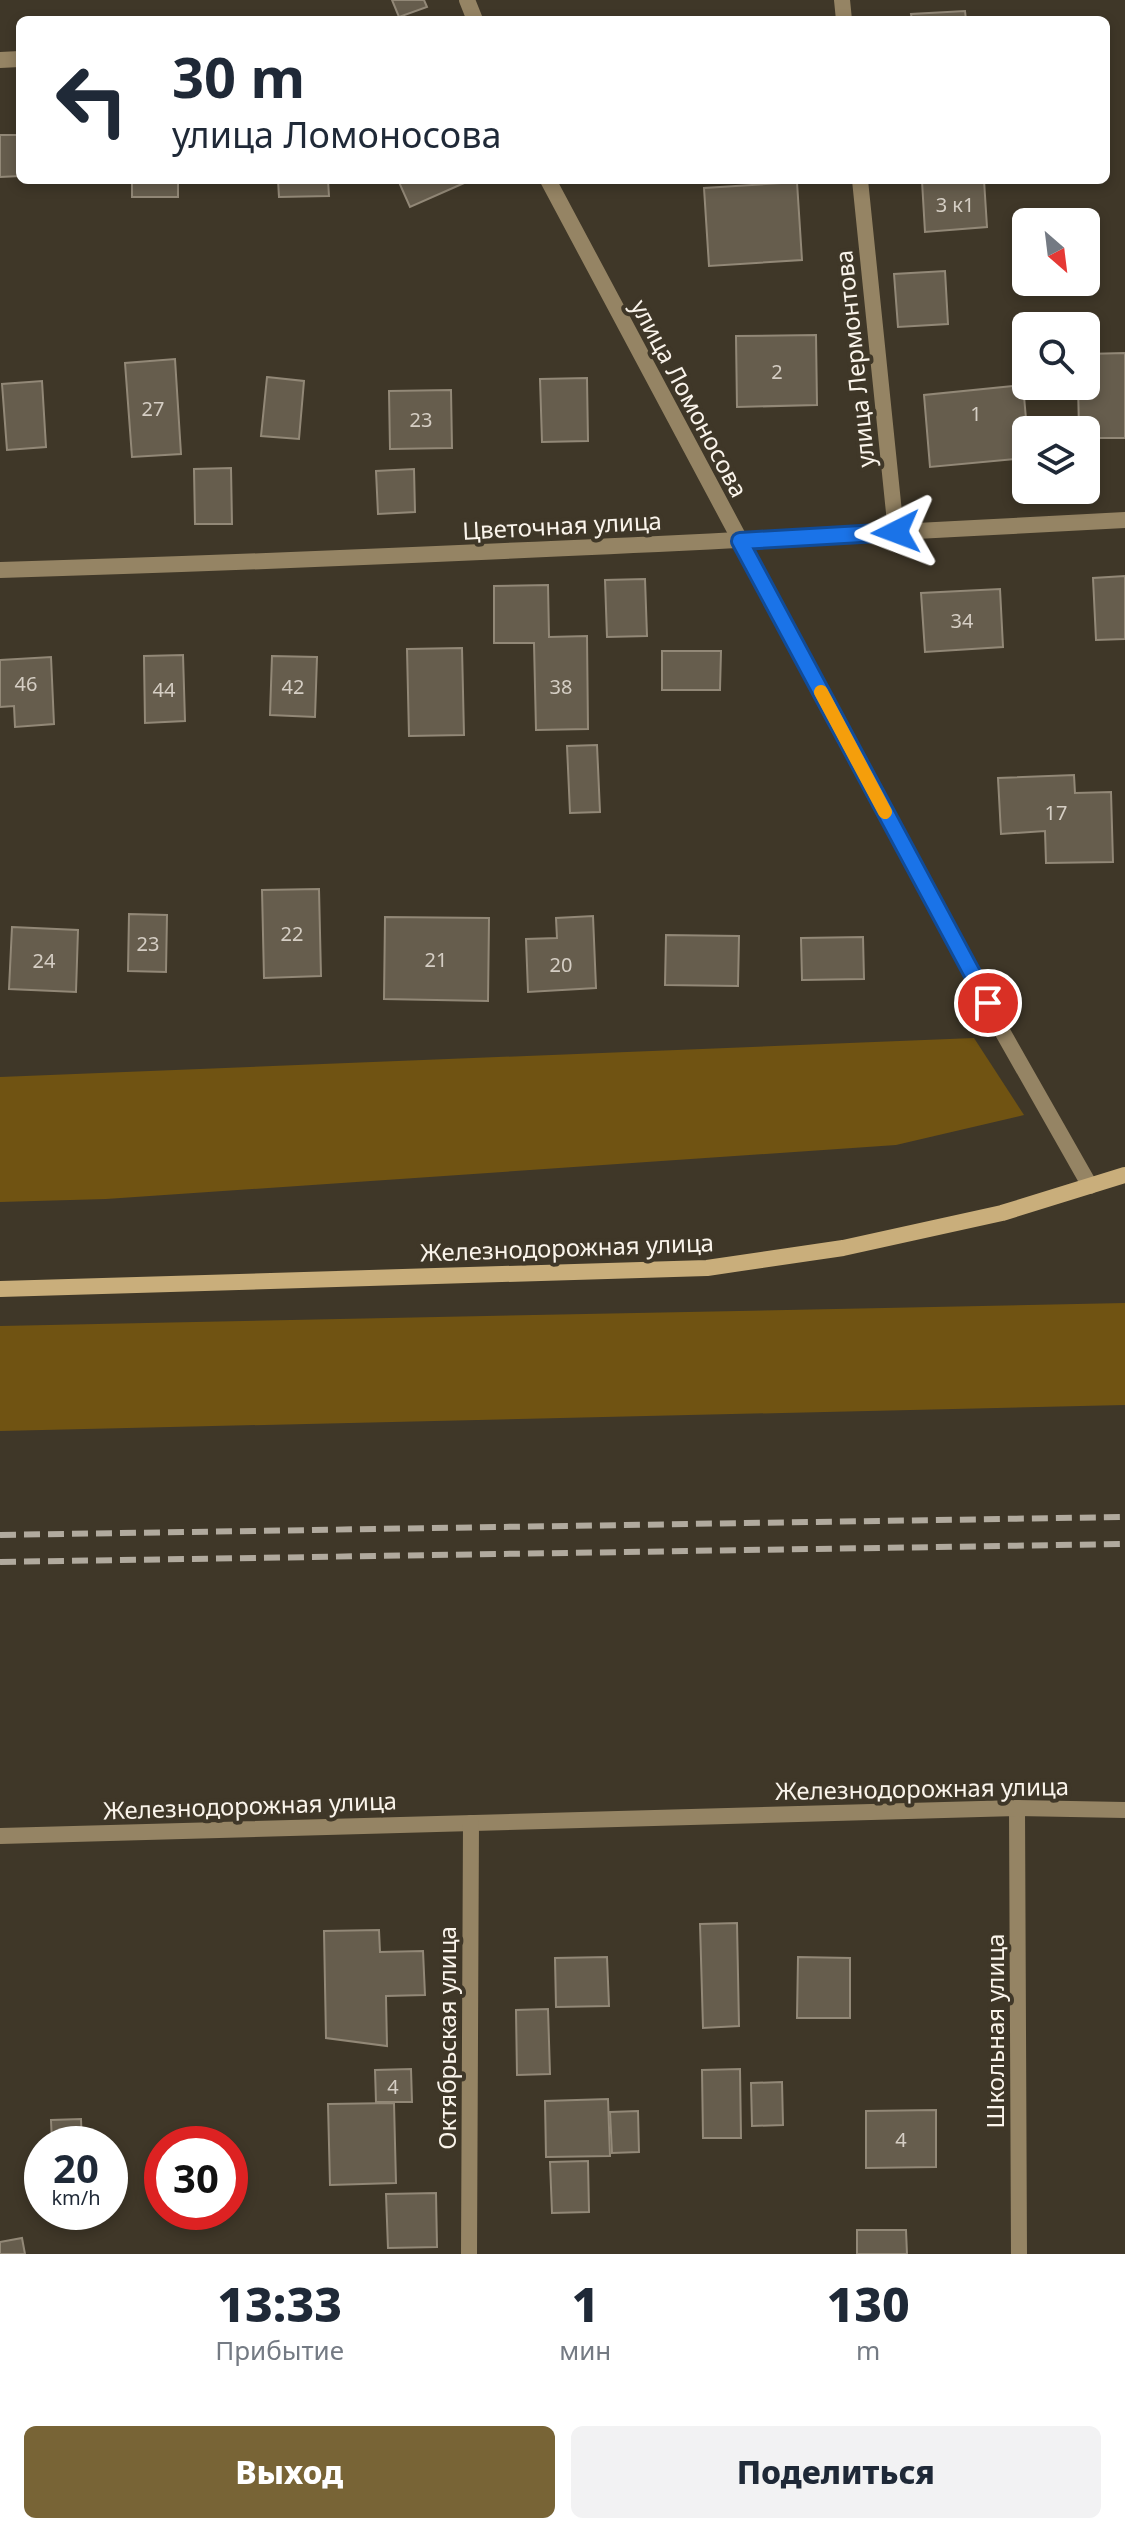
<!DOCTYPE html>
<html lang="ru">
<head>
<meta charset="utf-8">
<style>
	:root { --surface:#fff; --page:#f2f2f3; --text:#1f2937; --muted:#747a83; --accent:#786436 }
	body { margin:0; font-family:"Noto Sans",sans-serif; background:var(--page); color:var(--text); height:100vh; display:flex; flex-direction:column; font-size:30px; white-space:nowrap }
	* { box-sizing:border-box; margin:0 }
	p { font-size:26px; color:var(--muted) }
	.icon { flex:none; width:44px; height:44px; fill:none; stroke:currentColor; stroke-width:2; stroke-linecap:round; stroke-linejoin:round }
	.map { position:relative; height:2254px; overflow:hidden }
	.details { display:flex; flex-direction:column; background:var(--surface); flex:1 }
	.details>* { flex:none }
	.guide { position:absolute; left:16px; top:16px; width:1094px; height:168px; border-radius:12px; box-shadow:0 4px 12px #0003; background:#fff; color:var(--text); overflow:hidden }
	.needle { width:52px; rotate:152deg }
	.controls { position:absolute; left:1012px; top:208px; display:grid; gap:16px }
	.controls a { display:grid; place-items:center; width:88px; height:88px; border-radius:12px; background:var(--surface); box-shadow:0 4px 12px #0003; font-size:40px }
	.speed { position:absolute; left:24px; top:2126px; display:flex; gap:16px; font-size:40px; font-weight:700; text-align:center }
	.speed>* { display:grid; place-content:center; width:104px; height:104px; border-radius:50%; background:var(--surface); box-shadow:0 4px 12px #0003; line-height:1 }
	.speed small { font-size:20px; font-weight:400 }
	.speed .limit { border:12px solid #d22; background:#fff; color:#111 }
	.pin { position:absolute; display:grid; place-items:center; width:68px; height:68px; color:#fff; margin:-34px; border:4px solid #fff; border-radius:50%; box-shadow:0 2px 8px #0007 }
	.me { position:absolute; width:88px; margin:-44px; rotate:267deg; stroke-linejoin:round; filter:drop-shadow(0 0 6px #0008) }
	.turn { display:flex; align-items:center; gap:28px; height:168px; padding:0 24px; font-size:36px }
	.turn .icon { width:104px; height:104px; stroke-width:2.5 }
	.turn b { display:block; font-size:56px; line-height:68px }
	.eta { display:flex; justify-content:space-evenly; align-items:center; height:136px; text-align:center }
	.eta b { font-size:48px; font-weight:800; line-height:56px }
	.primary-button { display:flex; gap:16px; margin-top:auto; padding:16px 24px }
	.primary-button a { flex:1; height:92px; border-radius:12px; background:var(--accent); color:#fff; font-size:32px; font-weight:800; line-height:92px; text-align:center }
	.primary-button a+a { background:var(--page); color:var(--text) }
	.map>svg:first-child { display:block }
</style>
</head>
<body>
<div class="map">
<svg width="1125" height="2254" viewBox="0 0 1125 2254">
	<rect width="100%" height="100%" fill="#3f3728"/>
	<g fill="#705312">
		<polygon points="974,1038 1024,1115 896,1145 106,1199 0,1202 0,1077"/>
		<polygon points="1125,1303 1125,1405 0,1431 0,1326"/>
	</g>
	<g fill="#665d4d" stroke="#928877" stroke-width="2">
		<polygon points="392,0 424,0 427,7 399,17"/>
		<polygon points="965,11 966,20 912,20 911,14"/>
		<polygon points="0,135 20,135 20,176 0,177"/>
		<rect x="132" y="180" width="46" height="17"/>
		<polygon points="278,180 328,180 329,196 279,197"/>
		<polygon points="398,180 471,180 410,207"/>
		<polygon points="984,180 987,227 925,232 922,181"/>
		<polygon points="797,182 802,260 709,266 704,188"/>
		<polygon points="945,271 948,324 898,327 894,274"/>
		<polygon points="816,335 817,405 737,407 736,336"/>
		<polygon points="1125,353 1125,438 1086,438 1086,430 1079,430 1078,386 1086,386 1086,354"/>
		<polygon points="175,359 181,454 132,457 125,363"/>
		<polygon points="267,377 304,381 299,439 261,436"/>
		<polygon points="587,378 588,441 542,442 540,379"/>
		<polygon points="42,381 46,447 7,450 2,384"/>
		<polygon points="1023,385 1027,430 1026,458 930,467 924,395"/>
		<polygon points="451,390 452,448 390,449 389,391"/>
		<polygon points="1086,453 1090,453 1091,489 1086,489"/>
		<polygon points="231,468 232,524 195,524 194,469"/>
		<polygon points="414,469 415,512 378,514 376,471"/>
		<polygon points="1125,576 1125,639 1096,640 1093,578"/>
		<polygon points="645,579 647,636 607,637 605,580"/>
		<polygon points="548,585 549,637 587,636 588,729 536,730 534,643 494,643 494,586"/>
		<polygon points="1000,589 1003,647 925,652 921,593"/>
		<polygon points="462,648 464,735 409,736 407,649"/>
		<polygon points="662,651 721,651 720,690 662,690"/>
		<polygon points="183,655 185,721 145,723 144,656"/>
		<polygon points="272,656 317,657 315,717 270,715"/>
		<polygon points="51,657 54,724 15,727 14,706 0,707 0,660"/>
		<polygon points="597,745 600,812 570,813 567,746"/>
		<polygon points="1074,775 1075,793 1111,792 1113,862 1046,863 1045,831 1001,834 998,778"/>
		<polygon points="319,889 321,976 264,978 262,890"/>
		<polygon points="129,914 167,915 166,972 128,971"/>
		<polygon points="593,916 596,988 528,992 526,939 557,938 556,918"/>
		<polygon points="385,917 489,918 488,1001 384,999"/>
		<polygon points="12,927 78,930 76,992 9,989"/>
		<polygon points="666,935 739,936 738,986 665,985"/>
		<polygon points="863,937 864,979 802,980 801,938"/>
		<polygon points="737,1923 739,2026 703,2028 700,1924"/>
		<polygon points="379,1930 380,1952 423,1951 425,1995 386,1996 387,2046 326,2038 324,1931"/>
		<polygon points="607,1957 609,2006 556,2007 555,1958"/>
		<polygon points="798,1957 850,1958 850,2018 797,2018"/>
		<polygon points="548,2009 550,2074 517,2075 516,2010"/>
		<polygon points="411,2069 412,2102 376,2102 375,2070"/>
		<polygon points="740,2069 741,2138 703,2138 702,2070"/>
		<polygon points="782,2082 783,2125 752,2126 751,2083"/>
		<polygon points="608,2099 610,2156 546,2157 545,2101"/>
		<polygon points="394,2103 396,2183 330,2185 328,2104"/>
		<polygon points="936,2110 936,2167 866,2168 866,2111"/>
		<polygon points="638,2111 639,2152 612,2153 610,2112"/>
		<polygon points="81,2119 82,2144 52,2144 51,2120"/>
		<polygon points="588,2161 589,2212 552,2213 550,2162"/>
		<polygon points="436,2193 437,2247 388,2248 386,2194"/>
		<polygon points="857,2230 906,2230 907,2254 857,2254"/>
		<polygon points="22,2238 25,2254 0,2254 0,2242"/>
	</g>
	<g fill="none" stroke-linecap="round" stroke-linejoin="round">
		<polyline stroke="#958464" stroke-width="16" points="0,60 20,59"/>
		<g stroke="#958464" stroke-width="16">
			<polyline points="467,0 475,20"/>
			<polyline points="842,0 844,20"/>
			<polyline points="548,180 1002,1031 1090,1186"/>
			<polyline points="860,180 896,532"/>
			<path d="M0,570C375,559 750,540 1125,520"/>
			<polyline points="1017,1808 1019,2254"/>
			<polyline points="0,1836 1017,1808 1125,1810"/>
			<polyline points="469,2254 471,1823"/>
		</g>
		<polyline stroke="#c9ae7b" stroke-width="16" points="0,1289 707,1268 843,1248 1002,1213 1125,1175"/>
		<g stroke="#b1aa9e" stroke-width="6" stroke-dasharray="16 8" stroke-linecap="butt">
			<polyline points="0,1535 1125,1517"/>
			<polyline points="0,1562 1125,1544"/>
		</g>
	</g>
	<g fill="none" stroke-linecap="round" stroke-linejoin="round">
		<g stroke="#114b97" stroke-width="20">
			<polyline id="route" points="896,532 740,541 988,1003"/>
		</g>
		<use href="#route" stroke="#1a73e8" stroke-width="14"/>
		<polyline stroke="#f59e0b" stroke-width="14" points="821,692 885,812"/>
	</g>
	<g text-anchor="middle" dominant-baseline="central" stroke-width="8" stroke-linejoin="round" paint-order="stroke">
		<g font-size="20" fill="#d5cec4">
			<text x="955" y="204">3 к1</text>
			<text x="777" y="371">2</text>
			<text x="153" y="408">27</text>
			<text x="976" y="413">1</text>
			<text x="421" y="419">23</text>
			<text x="962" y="620">34</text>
			<text x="26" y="683">46</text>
			<text x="293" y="686">42</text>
			<text x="561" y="686">38</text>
			<text x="164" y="689">44</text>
			<text x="1056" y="812">17</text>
			<text x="292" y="933">22</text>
			<text x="148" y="943">23</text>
			<text x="436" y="959">21</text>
			<text x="44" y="960">24</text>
			<text x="561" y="964">20</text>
			<text x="393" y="2086">4</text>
			<text x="901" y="2139">4</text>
		</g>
		<g font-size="24" fill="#faf4eb" stroke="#3f3728">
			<text transform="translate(854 359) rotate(-96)">улица Лермонтова</text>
			<text transform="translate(690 398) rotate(62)">улица Ломоносова</text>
			<text transform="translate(562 525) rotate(-3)">Цветочная улица</text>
			<text transform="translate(567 1247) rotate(-2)">Железнодорожная улица</text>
			<text transform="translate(922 1788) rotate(-1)">Железнодорожная улица</text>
			<text transform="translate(250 1805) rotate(-2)">Железнодорожная улица</text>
			<text transform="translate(994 2031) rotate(-90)">Школьная улица</text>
			<text transform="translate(446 2038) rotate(-90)">Октябрьская улица</text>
		</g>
	</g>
</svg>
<div class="controls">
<a><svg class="needle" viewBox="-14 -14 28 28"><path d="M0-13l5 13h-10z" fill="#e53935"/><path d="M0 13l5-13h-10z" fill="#747a83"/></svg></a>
<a><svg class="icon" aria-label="search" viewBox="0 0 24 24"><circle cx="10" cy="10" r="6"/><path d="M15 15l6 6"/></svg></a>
<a><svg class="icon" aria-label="layers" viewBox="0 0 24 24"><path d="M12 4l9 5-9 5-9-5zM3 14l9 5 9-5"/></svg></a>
</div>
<div class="speed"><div>20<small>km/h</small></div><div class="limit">30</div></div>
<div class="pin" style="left:988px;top:1003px;background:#d93025"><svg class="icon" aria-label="arrive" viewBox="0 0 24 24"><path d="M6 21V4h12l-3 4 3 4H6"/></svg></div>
<svg class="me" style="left:896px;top:532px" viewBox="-20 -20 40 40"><path d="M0-17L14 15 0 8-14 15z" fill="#1a73e8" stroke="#fff" stroke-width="4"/></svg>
<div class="guide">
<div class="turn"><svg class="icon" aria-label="left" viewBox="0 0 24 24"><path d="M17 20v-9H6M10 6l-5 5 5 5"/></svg><div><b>30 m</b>улица Ломоносова</div></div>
</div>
</div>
<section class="details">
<div class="eta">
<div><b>13:33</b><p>Прибытие</p></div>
<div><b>1</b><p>мин</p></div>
<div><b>130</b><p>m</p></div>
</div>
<div class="primary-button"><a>Выход</a><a>Поделиться</a></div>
</section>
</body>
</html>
